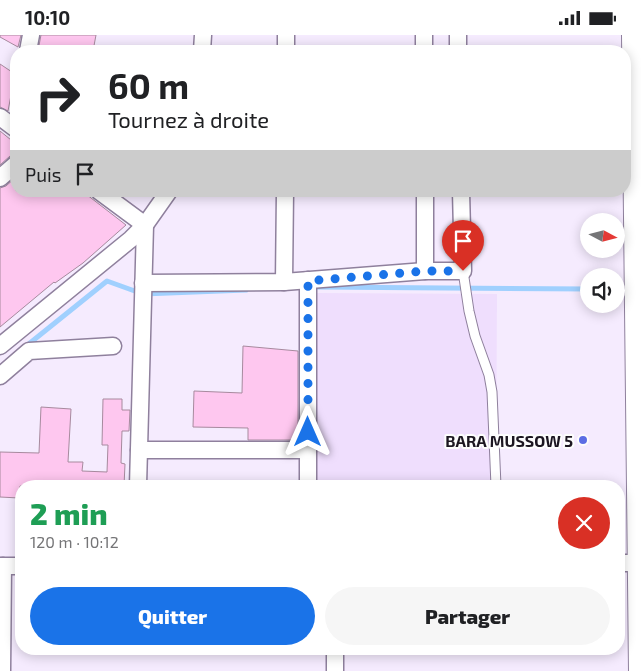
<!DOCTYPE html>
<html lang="fr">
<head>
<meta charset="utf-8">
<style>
	:root { --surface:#fff; --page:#f6f6f6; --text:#202124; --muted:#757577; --accent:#1a73e8 }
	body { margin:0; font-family:"Exo 2",sans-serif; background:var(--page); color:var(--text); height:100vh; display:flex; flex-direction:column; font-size:19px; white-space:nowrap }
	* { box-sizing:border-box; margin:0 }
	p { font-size:16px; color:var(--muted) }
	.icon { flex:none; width:28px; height:28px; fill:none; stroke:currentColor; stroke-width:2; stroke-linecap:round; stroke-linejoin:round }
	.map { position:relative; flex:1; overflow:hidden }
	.drawer { position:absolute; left:15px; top:445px; width:610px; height:175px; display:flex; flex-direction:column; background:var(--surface); border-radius:20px; box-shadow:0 2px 12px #0003 }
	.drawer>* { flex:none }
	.guide { position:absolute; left:10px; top:10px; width:621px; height:152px; border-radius:20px; box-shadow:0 2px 12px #0003; background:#fff; color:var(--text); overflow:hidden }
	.needle { width:32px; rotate:97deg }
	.fabs { position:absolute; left:580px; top:178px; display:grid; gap:10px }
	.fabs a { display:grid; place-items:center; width:45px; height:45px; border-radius:50%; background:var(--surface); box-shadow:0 2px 12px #0003; font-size:25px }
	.pin { position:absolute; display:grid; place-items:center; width:42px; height:42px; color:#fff; margin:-51px -21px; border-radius:50% 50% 50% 0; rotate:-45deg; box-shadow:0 0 5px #0007 }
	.pin .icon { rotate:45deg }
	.me { position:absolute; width:55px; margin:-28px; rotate:0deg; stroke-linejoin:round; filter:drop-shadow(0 0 4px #0008) }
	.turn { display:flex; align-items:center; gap:18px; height:105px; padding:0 15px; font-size:22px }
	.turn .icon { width:65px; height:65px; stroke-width:2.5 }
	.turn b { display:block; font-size:35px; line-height:42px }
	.then { display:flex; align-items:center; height:48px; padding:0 15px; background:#0003; gap:10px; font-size:19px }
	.round { display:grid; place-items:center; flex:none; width:52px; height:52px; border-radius:26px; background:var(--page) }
	.head { display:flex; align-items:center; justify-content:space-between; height:85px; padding:0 15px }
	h1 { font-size:30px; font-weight:800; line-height:38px; color:#1e9e55 }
	.button { display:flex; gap:10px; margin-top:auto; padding:10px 15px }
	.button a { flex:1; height:58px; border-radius:30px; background:var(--accent); color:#fff; font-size:20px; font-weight:800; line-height:58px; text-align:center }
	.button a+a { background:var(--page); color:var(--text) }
	.status { display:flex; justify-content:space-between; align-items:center; height:35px; padding:0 25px; background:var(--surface); direction:ltr }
	.status svg { height:14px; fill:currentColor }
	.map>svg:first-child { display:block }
</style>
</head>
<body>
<div class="status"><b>10:10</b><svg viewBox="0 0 49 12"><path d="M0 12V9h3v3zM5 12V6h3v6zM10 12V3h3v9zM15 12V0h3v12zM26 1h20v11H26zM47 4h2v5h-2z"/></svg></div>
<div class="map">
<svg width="641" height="636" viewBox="0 0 641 636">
	<rect width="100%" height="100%" fill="#f5ebfe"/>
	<polygon fill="#efdefd" points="316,258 497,259 496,451 315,451"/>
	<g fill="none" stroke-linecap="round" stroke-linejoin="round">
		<g stroke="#a0d0fe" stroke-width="5">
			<polyline points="317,252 589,254"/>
			<polyline points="616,254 631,254"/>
			<polyline points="25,312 107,246 143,259 246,255"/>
		</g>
	</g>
	<g fill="#fec7ef" stroke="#a78a9e">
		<polygon points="0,0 21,0 18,12 0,2"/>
		<polygon points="41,0 96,0 93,16 38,16"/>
		<polygon points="0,29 15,39 8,76 0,72"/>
		<polygon points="0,96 16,109 16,119 10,121 0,130"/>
		<polygon points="16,142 16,156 82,156 126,190 83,228 55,248 54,247 0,292 0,153 6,151"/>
		<polygon points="243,311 298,316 298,405 248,405 248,393 193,392 194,356 242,358"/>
		<polygon points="103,364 122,364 122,375 130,375 129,396 122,396 121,428 125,429 124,451 20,451 19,463 0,462 0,417 39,418 41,372 71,374 68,427 83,427 82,436 107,437 108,410 102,410"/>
	</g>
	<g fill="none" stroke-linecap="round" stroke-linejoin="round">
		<g stroke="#8f809d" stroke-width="11">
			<polyline id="lane" points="463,236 469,276 475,301 489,340 492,357 496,451"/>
		</g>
		<g stroke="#8f809d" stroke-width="19">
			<g id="street">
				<polyline points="424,0 424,16"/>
				<polyline points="458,0 458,16"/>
				<polyline points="28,16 31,0"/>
				<polyline points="202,16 203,0"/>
				<polyline points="286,16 286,0"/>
				<polyline points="0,82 16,94"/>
				<polyline points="0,143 16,129"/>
				<polyline points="99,156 145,190 138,451"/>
				<polyline points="425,156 425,236"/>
				<polyline points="308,245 308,451"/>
				<polyline points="284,247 285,156"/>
				<polyline points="143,248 284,247 425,236 463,236 461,156"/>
				<polyline points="0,311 131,204 145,190 169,156"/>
				<polyline points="0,341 29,316 113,311"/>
				<polyline points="139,415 308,415"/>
				<polyline points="619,528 641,528"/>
				<polyline points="0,531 21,531"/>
				<polyline points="2,636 3,531"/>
				<polyline points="335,636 335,614"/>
			</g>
		</g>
		<g stroke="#8f809d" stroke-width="26">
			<polyline id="secondary" points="634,0 641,636"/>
		</g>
		<use href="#lane" stroke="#fff" stroke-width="9"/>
		<use href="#street" stroke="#fff" stroke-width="16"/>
		<use href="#secondary" stroke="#fff" stroke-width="24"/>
	</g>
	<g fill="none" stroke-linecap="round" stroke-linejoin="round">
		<polyline stroke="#1a73e8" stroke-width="9" stroke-dasharray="0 16.2" points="308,397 308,246 426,236 463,236"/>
	</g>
	<circle fill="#5c6de4" stroke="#fdfdfd" stroke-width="2" cx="583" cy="405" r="5"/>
	<g text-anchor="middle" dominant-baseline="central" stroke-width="4" stroke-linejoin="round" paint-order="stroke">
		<g font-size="16" font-weight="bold" fill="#1c1621" stroke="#fdfdfd" text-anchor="end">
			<text x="573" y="405">BARA MUSSOW 5</text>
		</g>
	</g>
</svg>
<div class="fabs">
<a><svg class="needle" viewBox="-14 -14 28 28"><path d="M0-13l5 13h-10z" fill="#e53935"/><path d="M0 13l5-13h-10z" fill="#757577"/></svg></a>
<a><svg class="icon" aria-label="sound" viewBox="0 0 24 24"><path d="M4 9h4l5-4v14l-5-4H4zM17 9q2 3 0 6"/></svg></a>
</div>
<div class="pin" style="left:463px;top:236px;background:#d93025"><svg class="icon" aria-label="arrive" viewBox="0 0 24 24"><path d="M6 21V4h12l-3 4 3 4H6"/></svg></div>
<svg class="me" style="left:308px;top:397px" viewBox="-20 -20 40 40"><path d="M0-17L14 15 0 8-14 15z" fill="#1a73e8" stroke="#fff" stroke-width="4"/></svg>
<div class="guide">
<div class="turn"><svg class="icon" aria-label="right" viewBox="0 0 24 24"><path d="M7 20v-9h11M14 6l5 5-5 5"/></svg><div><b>60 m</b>Tournez à droite</div></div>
<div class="then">Puis<svg class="icon" aria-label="arrive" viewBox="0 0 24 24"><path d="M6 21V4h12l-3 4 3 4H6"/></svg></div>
</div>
<section class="drawer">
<div class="head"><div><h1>2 min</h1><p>120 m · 10:12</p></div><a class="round" style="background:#d93025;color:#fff"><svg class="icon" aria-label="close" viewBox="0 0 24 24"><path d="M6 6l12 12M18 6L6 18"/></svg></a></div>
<div class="button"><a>Quitter</a><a>Partager</a></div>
</section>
</div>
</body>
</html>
